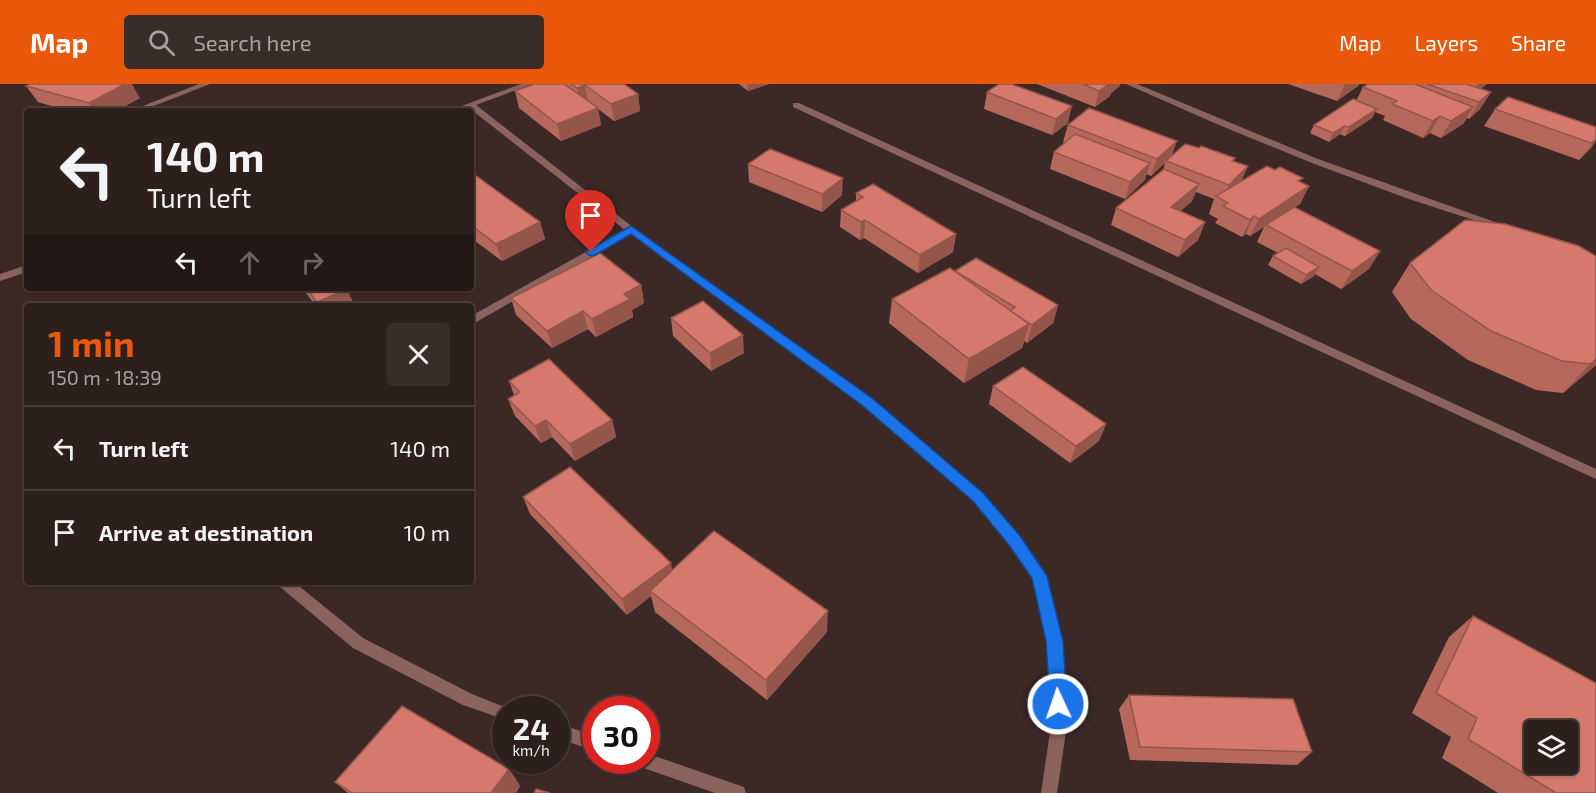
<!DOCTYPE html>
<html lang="en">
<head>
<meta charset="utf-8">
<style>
	:root { --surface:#2d1f1c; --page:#392c29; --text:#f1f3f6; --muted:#a7a2a3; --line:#483d3b; --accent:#ea580c }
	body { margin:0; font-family:"Exo 2",sans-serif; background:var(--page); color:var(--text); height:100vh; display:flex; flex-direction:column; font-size:22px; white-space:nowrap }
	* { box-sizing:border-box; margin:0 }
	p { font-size:20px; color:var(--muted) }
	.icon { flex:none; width:33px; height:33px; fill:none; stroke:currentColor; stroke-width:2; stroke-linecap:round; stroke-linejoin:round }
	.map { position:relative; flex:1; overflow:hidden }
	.details { position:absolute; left:24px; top:219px; width:450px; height:282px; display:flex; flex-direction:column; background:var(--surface); border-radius:6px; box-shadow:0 2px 4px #0004,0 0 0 2px var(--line) }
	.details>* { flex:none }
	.hud { position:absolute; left:24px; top:24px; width:450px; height:183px; border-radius:6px; box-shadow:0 2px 4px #0004,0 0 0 2px var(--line); background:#2d1f1c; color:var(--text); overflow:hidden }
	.tools { position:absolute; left:1524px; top:636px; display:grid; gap:12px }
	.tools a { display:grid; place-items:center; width:54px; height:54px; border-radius:6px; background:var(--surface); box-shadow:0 2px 4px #0004,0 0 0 2px var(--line); font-size:30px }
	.speed { position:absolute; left:492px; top:612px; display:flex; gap:12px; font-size:30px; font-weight:700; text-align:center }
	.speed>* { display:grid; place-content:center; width:78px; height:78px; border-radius:50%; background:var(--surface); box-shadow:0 2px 4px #0004,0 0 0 2px var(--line); line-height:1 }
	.speed small { font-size:15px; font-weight:400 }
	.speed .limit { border:9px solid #d22; background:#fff; color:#111 }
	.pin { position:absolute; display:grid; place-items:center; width:51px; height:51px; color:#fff; margin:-62px -26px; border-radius:50% 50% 50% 0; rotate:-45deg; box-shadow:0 0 6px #0007 }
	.pin .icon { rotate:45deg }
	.me { position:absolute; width:66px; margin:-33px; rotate:357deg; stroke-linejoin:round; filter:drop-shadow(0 0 4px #0008) }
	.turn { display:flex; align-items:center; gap:21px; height:126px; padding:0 24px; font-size:27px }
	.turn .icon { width:78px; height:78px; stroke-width:2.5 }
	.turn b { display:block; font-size:42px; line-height:51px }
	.lanes { display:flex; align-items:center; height:57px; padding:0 24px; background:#0003; justify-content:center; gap:30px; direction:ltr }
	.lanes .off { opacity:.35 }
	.round { display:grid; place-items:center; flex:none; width:63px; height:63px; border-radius:6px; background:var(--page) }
	.head { display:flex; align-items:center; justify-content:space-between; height:102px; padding:0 24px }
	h1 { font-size:36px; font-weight:700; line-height:45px; color:var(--accent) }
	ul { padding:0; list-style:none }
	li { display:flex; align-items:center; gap:18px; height:84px; padding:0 24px; border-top:2px solid var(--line) }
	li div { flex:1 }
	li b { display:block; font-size:22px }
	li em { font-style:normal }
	header { display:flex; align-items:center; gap:36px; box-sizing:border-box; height:84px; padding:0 30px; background:var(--accent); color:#fff }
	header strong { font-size:28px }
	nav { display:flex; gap:33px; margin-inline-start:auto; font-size:21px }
	.search { width:420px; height:54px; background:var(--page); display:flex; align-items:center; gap:15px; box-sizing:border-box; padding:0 21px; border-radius:6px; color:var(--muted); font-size:22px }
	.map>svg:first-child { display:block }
</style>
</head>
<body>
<header>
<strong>Map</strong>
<div class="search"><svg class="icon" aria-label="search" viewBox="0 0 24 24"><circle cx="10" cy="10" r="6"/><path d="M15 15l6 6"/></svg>Search here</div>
<nav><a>Map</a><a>Layers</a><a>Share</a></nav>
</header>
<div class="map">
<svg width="1596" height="709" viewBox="0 0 1596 709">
	<rect width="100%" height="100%" fill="#3c2926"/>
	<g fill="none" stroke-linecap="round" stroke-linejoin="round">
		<g fill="#8a635c" fill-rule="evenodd">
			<polygon points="199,0 210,0 141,27 130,27"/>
			<polygon points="521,0 532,0 476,21 634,144 872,315 982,409 1020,452 1046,491 1062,557 1067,641 1057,709 1041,709 1051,641 1048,557 1033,493 1010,460 974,417 864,321 631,150 471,241 471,232 625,146 469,24 460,27 448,27"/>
			<polygon points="793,19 799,19 1596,385 1596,395 793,23"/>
			<polygon points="27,181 27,188 0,197 0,190"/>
			<polygon points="277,498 294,498 363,554 472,610 512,626 506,626 506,636 463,621 353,564 279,502"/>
			<polygon points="556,639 596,652 596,667 556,654"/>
			<polygon points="646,669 738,701 744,703 746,709 715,709 638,682 636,676 646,676"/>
		</g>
		<polygon fill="#8a635c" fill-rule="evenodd" points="1126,0 1137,0 1318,75 1509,143 1507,145 1501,145 1406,114 1312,79 1219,41"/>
	</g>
	<g fill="#b6685c">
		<polygon points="534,0 624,0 638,10 640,27 614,37 598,25 601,41 561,57 519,24 515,7"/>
		<polygon points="739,0 769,0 748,7"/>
		<polygon points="1037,0 1120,0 1120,2 1111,9 1110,12 1095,23"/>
		<polygon points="1288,0 1359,0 1358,2 1337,17"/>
		<polygon points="1368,0 1487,0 1480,5 1491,8 1480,25 1469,35 1467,34 1463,40 1441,54 1430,49 1423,54 1383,36 1385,32 1375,28 1372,34 1345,52 1340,50 1329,58 1310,49 1314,41 1356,17 1363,3"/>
		<polygon points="26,2 140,14 116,27 68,27 38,18"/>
		<polygon points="987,8 1068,39 1052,51 984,25"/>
		<polygon points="1495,25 1596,43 1592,63 1579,76 1484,42"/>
		<polygon points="1068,41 1172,72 1199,64 1235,74 1234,77 1248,82 1241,97 1301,98 1309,102 1300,120 1295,123 1380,167 1369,185 1341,205 1315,190 1314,192 1301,200 1268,181 1273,172 1278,169 1257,158 1264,143 1250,152 1246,150 1242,153 1215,139 1218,135 1209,130 1214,115 1196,108 1192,117 1180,127 1205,138 1198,156 1178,173 1111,141 1116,124 1163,86 1165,79 1151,92 1146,90 1145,96 1125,115 1050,85 1054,68 1065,59 1063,58"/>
		<polygon points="748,80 842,111 822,128 749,98"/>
		<polygon points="471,93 540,138 545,155 502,177 471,154"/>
		<polygon points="856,109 956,150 953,168 918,189 864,154 860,156 840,143 841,126 856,117"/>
		<polygon points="1410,179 1596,281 1563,309 1536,306 1468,276 1411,235 1392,208"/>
		<polygon points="955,188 1058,221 1053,239 1027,259 1024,257 1022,264 964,299 889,239 892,215"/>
		<polygon points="641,201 644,219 632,226 633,233 596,253 588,245 552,264 516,231 511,214"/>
		<polygon points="302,204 345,204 355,222 316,222"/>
		<polygon points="671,234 744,269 711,287 673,252"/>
		<polygon points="509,297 612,336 616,353 575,377 552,353 541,359 515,332 508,315 514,311"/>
		<polygon points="993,302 1106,340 1099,357 1070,379 989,320"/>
		<polygon points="523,413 672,486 827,548 767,616 655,528 651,512 627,531 530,430"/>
		<polygon points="1473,532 1596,709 1498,709 1442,674 1451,653 1412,629 1449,553"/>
		<polygon points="1129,611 1312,668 1297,681 1130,676 1119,625"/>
		<polygon points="509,685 520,702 516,709 348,709 335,698"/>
	</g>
	<g fill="#94554b">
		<polygon points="125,0 132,0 140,14 116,27 94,27 89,19"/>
		<polygon points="747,0 769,0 748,7"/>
		<polygon points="1109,0 1120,0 1120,2 1111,9 1110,12 1095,23 1099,7"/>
		<polygon points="1345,0 1359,0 1358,2 1337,17"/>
		<polygon points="1478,0 1487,0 1472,10"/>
		<polygon points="585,1 588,17 580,20 577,4"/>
		<polygon points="1491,8 1480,25 1469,35 1479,18"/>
		<polygon points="638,10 640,27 614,37 611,20"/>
		<polygon points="1072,22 1068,39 1052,51 1056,35"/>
		<polygon points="1473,23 1463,40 1441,54 1451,37"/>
		<polygon points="598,24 601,41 561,57 557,40"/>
		<polygon points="1377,25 1372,34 1345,52 1349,43"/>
		<polygon points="1440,32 1430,49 1423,54 1433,37"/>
		<polygon points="1345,42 1340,50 1329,58 1333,49"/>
		<polygon points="1596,55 1596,57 1592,63 1579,76"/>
		<polygon points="1177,57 1171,74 1166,77 1165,79 1151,92 1157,75"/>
		<polygon points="1150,79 1145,96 1125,115 1130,98"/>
		<polygon points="1248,82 1240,100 1223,116 1229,101"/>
		<polygon points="843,94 842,111 822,128 822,110"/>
		<polygon points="1199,100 1192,117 1165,141 1171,123"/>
		<polygon points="1309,102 1300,120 1267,141 1266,141 1264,143 1250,152 1259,135"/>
		<polygon points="1254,132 1246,150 1242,153 1250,136"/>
		<polygon points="865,136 864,154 860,156 861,138"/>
		<polygon points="540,138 545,155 502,177 496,160"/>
		<polygon points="1205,138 1198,156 1178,173 1185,156"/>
		<polygon points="956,150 953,168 918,189 920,171"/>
		<polygon points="1380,167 1369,185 1341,205 1352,187"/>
		<polygon points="1319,183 1314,192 1301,200 1306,191"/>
		<polygon points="641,201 644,219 632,226 633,233 596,253 592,235 624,210"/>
		<polygon points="347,205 355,222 319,222 317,218"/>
		<polygon points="1058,221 1053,239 1027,259 1032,241"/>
		<polygon points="583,227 588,245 552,264 547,247"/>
		<polygon points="1029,240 1022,264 964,299 969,275"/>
		<polygon points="743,251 744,269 711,287 710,269"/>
		<polygon points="1596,275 1596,281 1563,309 1590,280"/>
		<polygon points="546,336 552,353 541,359 535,342"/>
		<polygon points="612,336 616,353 575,377 570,360"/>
		<polygon points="1106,340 1099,357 1070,379 1076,362"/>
		<polygon points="671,479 674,495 650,507 651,512 627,531 622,515"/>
		<polygon points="828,527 827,548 767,616 766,596"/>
		<polygon points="509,685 520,702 516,709 491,709"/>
	</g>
	<g fill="#d4796b" stroke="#94554b" stroke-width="1.5" fill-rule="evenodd">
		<polygon points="31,0 125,0 89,19 26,2"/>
		<polygon points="534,0 564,0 598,24 557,40 515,7"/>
		<polygon points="571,0 624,0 638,10 611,20 585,1 577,4"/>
		<polygon points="999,0 1011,0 1072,22 1056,35 987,8"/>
		<polygon points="1083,0 1109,0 1099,7"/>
		<polygon points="1368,0 1415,0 1473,23 1451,37 1440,32 1433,37 1392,20 1397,17 1363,3"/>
		<polygon points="1427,0 1466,0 1491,8 1479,18"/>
		<polygon points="1508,13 1596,43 1596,55 1591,59 1495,25"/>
		<polygon points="1353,15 1377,25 1349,43 1345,42 1333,49 1314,41"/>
		<polygon points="1089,24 1177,57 1157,75 1068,41"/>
		<polygon points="1075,50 1150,79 1130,98 1054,68"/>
		<polygon points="1185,60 1199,64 1201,62 1235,74 1232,77 1248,82 1229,101 1166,77"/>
		<polygon points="770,65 843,94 822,110 748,80"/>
		<polygon points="1267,82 1275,86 1280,83 1303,94 1298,97 1309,102 1259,135 1254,132 1250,136 1223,122 1228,119 1216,112"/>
		<polygon points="1164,85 1199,100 1171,123 1205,138 1185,156 1116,124"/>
		<polygon points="475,91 540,138 496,160 471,141 471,93"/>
		<polygon points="873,100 956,150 920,171 865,136 861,138 841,126 863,113 856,109"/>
		<polygon points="1294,123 1380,167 1352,187 1266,141"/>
		<polygon points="1465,136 1505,140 1579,162 1596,172 1596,275 1590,280 1562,277 1491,247 1431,206 1410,179"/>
		<polygon points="1286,164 1319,183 1306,191 1273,172"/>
		<polygon points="600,169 641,201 624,210 630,215 592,235 583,227 547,247 511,214"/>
		<polygon points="976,174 1058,221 1032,241 1010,227 1015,223 955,187"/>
		<polygon points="950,184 1029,240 969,275 892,215"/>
		<polygon points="306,204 345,204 347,205 317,218"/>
		<polygon points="703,217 743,251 710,269 671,234"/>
		<polygon points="549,275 612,336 570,360 546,336 535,342 508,315 520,308 509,297"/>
		<polygon points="1023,283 1106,340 1076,362 993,302"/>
		<polygon points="570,383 671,479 622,515 523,413"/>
		<polygon points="714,447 828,527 766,596 650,507"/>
		<path d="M1473,532L1596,599V709H1556L1468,655L1477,634L1436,609ZM1534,646H1568V680H1534Z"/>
		<polygon points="1129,611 1293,615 1312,668 1140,663"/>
		<polygon points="402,622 509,685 491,709 352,709 335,698"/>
		<polygon points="536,705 550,709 534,709"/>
	</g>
	<polygon fill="#1a73e8" stroke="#114b97" stroke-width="1.5" points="631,142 873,315 983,409 1020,452 1047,492 1063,557 1067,620 1064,626 1058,628 1052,626 1050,620 1046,557 1032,494 1009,461 973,417 863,322 631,150 595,171 591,172 585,168"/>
</svg>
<div class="tools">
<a><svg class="icon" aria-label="layers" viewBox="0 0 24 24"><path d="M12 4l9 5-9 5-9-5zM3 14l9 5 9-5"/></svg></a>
</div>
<div class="speed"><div>24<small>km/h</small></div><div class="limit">30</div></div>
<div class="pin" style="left:591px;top:168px;background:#d93025"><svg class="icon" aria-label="arrive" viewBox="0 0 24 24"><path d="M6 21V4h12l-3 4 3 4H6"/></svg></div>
<svg class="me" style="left:1058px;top:620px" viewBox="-20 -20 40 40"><circle r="17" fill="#1a73e8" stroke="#fff" stroke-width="3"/><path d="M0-11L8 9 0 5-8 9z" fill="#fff"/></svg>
<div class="hud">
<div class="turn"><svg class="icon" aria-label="left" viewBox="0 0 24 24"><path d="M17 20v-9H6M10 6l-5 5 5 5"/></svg><div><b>140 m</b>Turn left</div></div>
<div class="lanes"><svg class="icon" aria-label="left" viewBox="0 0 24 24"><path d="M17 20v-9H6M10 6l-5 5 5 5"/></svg><svg class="icon off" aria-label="ahead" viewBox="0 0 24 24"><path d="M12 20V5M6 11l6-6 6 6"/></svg><svg class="icon off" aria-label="right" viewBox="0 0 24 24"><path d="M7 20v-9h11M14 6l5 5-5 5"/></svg></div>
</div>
<section class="details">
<div class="head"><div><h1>1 min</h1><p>150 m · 18:39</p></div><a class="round"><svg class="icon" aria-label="close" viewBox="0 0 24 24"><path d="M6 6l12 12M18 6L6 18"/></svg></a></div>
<ul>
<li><svg class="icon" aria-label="left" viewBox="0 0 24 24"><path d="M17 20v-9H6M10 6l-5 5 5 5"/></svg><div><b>Turn left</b></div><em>140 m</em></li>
<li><svg class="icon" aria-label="arrive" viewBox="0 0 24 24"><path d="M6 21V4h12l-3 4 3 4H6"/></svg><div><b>Arrive at destination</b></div><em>10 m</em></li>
</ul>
</section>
</div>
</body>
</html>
